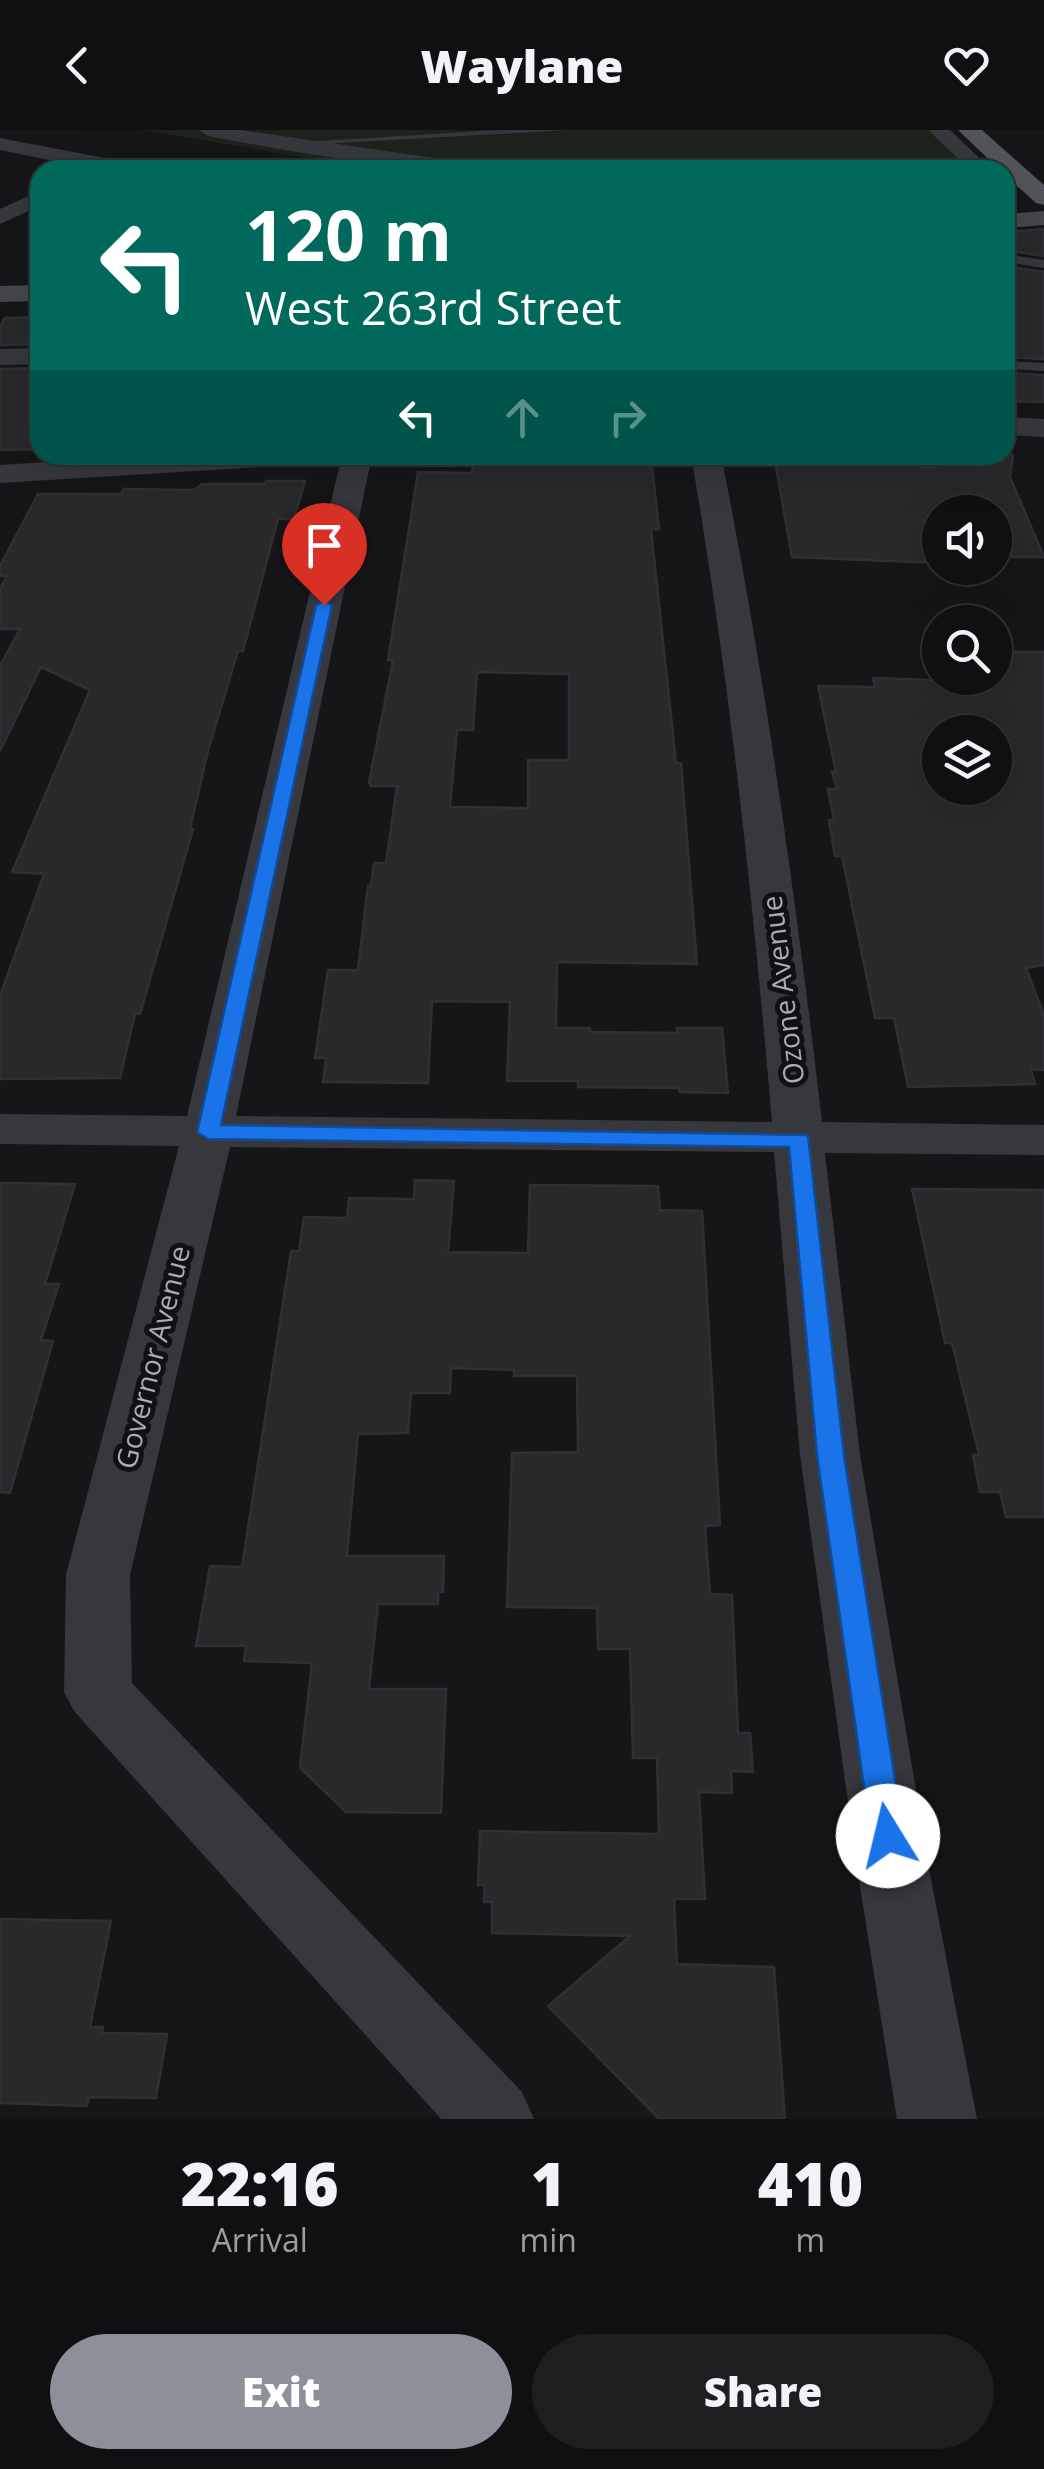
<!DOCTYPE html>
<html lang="en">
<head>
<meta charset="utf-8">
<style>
	:root { --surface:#101012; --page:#1e1e20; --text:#f1f3f6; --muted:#9c9d9f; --line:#303032; --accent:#8c9099 }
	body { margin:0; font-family:"Open Sans",sans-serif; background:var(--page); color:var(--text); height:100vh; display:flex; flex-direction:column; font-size:38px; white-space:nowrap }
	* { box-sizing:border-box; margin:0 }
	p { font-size:32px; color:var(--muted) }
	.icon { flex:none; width:55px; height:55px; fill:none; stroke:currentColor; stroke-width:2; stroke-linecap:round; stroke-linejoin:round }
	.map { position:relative; height:1989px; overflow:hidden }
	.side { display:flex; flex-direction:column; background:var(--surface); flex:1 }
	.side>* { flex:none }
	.top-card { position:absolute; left:30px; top:30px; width:985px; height:305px; border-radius:30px; box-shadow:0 10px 40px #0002,0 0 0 2px var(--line); background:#00695c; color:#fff; overflow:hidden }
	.tools { position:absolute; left:922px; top:365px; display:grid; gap:20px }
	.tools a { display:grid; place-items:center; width:90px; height:90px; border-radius:50%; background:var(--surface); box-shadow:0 10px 40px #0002,0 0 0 2px var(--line); font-size:50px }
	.pin { position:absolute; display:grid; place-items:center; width:85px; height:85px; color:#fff; margin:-102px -42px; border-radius:50% 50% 50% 0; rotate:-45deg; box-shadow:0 0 10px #0007 }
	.pin .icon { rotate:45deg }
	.me { position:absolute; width:110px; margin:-55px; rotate:351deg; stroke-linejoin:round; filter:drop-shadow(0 0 8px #0008) }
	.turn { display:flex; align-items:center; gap:35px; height:210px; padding:0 50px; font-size:45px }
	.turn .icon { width:130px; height:130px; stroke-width:2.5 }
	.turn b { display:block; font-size:70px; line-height:85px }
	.lanes { display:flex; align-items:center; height:95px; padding:0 50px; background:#0003; justify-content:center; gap:50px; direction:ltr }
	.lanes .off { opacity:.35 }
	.eta { display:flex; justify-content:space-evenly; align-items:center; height:170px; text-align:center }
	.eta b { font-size:60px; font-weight:800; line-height:70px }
	.primary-button { display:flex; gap:20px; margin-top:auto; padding:20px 50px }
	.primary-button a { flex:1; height:115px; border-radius:60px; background:var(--accent); color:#fff; font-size:40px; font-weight:800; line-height:115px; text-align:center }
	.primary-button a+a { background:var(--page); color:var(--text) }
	header { display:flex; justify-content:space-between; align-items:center; height:130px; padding:0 50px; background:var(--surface); font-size:45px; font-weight:800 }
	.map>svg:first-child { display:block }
</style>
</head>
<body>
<header><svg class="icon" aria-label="back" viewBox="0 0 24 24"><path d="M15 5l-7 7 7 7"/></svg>Waylane<svg class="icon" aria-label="heart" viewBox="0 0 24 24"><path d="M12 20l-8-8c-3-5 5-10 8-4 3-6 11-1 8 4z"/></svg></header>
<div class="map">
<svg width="1044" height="1989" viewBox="0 0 1044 1989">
	<rect width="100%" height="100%" fill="#161618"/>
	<polygon fill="#1c231d" points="141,0 935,0 980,40 278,40 314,29"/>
	<g fill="#29292c" stroke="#303034" stroke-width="2.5" fill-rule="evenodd">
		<polygon points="1044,99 1044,126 1005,120 1005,102"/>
		<polygon points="1005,136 1044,142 1044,229 1005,227"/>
		<polygon points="40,187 40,214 0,215 0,197 5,188"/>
		<polygon points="40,238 40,319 0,320 0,239"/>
		<polygon points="1005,243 1044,245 1044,272 1005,271"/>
		<polygon points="842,325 844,333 937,337 934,330 954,330 955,325 1013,325 1010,347 1044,427 995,427 995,382 940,382 937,433 792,427 774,326"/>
		<path d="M616,327H651L659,399H651L676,633H681L697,834L557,832L556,898H590V902L677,903V898H722L728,963L680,962L679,958L578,957V951H507L510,872L432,871L428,953L323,952L326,928H315L328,840H358L368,756H371L374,733H386L397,656H371L369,652L393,531L388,530L418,342L472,343L473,336L487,334L616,331ZM477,542L569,544V630H528V678L450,677L457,600H473Z"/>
		<polygon points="266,351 305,351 294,389 278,389 243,521 238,521 208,621 190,699 193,699 140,884 135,884 120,948 0,949 0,866 44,744 12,742 90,560 41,537 0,621 0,536 20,499 0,499 0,459 7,446 0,446 0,436 38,364 121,364 124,359 194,360 202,354 265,354"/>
		<path d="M995,522H1044V835L1026,838L1044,885V940L1031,939L1035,954L908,957L894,888H875L842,726H835L829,690H834L828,659H837L832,642H836L818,556L875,557L873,548L995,552ZM940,602H995V658H940Z"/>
		<polygon points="415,1050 454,1051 448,1122 528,1123 530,1055 658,1056 660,1080 702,1081 720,1395 705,1396 710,1464 732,1465 738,1603 750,1603 753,1642 731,1641 732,1663 699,1662 705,1769 674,1769 677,1834 774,1837 785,1989 659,1989 548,1876 630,1806 492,1803 492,1772 484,1772 485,1755 478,1755 480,1701 659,1704 657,1628 633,1628 630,1519 598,1519 597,1478 507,1477 512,1323 578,1322 577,1246 514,1246 514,1240 451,1238 450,1263 411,1263 408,1303 358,1304 347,1426 444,1426 443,1462 438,1462 438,1474 378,1474 369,1559 446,1559 441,1683 346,1682 300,1638 312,1533 244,1531 246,1516 196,1516 210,1436 242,1437 291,1121 299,1121 304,1087 347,1088 349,1068 414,1069"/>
		<polygon points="0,1053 75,1054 45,1154 59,1154 41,1210 53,1211 10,1363 0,1362"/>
		<polygon points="912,1059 1044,1060 1044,1387 1006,1387 1000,1362 980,1362 973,1325 979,1325 952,1213 945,1213"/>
		<polygon points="0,1789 111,1791 90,1897 103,1897 102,1903 167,1904 156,1968 89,1967 87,1976 0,1973"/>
	</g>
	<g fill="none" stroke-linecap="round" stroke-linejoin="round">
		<g fill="#37383d" fill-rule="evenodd">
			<polygon points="500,0 567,0 288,16 283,13"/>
			<polygon points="1005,124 1044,130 1044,138 1005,132"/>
			<polygon points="1005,231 1044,233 1044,241 1005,239"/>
		</g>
		<g fill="#37383d" fill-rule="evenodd">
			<path d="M198,0H240L476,34L486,40C392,40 300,23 208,6Z"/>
			<polygon points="928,0 950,0 992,40 970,40"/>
			<polygon points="0,8 110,29 119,40 98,40 0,20"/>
			<polygon points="40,61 40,76 0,94 0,79"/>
			<polygon points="40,218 40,234 0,235 0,219"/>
			<polygon points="1005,287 1044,289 1044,307 1005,305"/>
			<polygon points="162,325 322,325 317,331 307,334 0,353 0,335"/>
			<path d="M342,325H372L236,986L772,992C753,769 729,545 691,325H721C765,545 796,769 822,992L1044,995V1025L825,1023L860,1325L930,1744L977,1989H897L858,1744L800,1325L774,1022L230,1017L130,1445L132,1553L522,1962L534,1989H441L74,1581L64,1562L66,1445L179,1016L0,1014V984L187,986Z"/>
		</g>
		<g fill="#45474d" fill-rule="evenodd">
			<polygon points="1044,81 1044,95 1005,98 1005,84"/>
			<polygon points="40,155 40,171 0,172 0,156"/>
		</g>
		<polygon fill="#53555c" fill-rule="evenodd" points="958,0 982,0 1044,55 1044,75 1036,73 1005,45 1005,40 1000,40"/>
	</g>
	<polygon fill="#1a73e8" stroke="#114b97" stroke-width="2.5" points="324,471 332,475 221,995 808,1005 844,1325 904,1706 899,1716 888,1720 876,1716 871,1706 817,1325 789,1017 208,1009 197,1002 316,475"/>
	<g text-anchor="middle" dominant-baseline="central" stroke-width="10" stroke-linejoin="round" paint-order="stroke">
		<g font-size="28" fill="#a8adb8" stroke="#111113">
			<text transform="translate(782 860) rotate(-97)">Ozone Avenue</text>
			<text transform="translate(152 1227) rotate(-76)">Governor Avenue</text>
		</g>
	</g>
</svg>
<div class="tools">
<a><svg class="icon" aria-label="sound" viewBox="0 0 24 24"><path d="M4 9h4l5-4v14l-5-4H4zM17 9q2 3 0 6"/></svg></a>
<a><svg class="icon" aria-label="search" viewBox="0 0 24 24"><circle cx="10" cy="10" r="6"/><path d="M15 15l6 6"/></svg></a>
<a><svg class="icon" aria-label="layers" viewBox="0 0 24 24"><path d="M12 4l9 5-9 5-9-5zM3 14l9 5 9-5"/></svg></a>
</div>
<div class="pin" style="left:324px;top:475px;background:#d93025"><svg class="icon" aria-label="arrive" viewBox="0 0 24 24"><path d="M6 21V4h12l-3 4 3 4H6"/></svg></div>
<svg class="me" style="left:888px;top:1706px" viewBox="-20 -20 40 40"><circle r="19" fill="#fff"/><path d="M0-13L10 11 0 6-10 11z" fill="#1a73e8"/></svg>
<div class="top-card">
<div class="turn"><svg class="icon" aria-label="left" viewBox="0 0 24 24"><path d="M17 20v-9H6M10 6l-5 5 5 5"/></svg><div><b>120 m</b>West 263rd Street</div></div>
<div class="lanes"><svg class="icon" aria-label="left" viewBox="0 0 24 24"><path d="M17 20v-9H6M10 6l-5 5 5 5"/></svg><svg class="icon off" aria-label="ahead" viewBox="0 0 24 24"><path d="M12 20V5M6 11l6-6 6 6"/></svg><svg class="icon off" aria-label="right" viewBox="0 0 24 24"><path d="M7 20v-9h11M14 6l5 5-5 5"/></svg></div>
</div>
</div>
<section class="side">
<div class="eta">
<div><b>22:16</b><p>Arrival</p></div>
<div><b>1</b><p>min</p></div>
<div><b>410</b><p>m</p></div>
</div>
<div class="primary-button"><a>Exit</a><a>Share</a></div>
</section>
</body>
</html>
